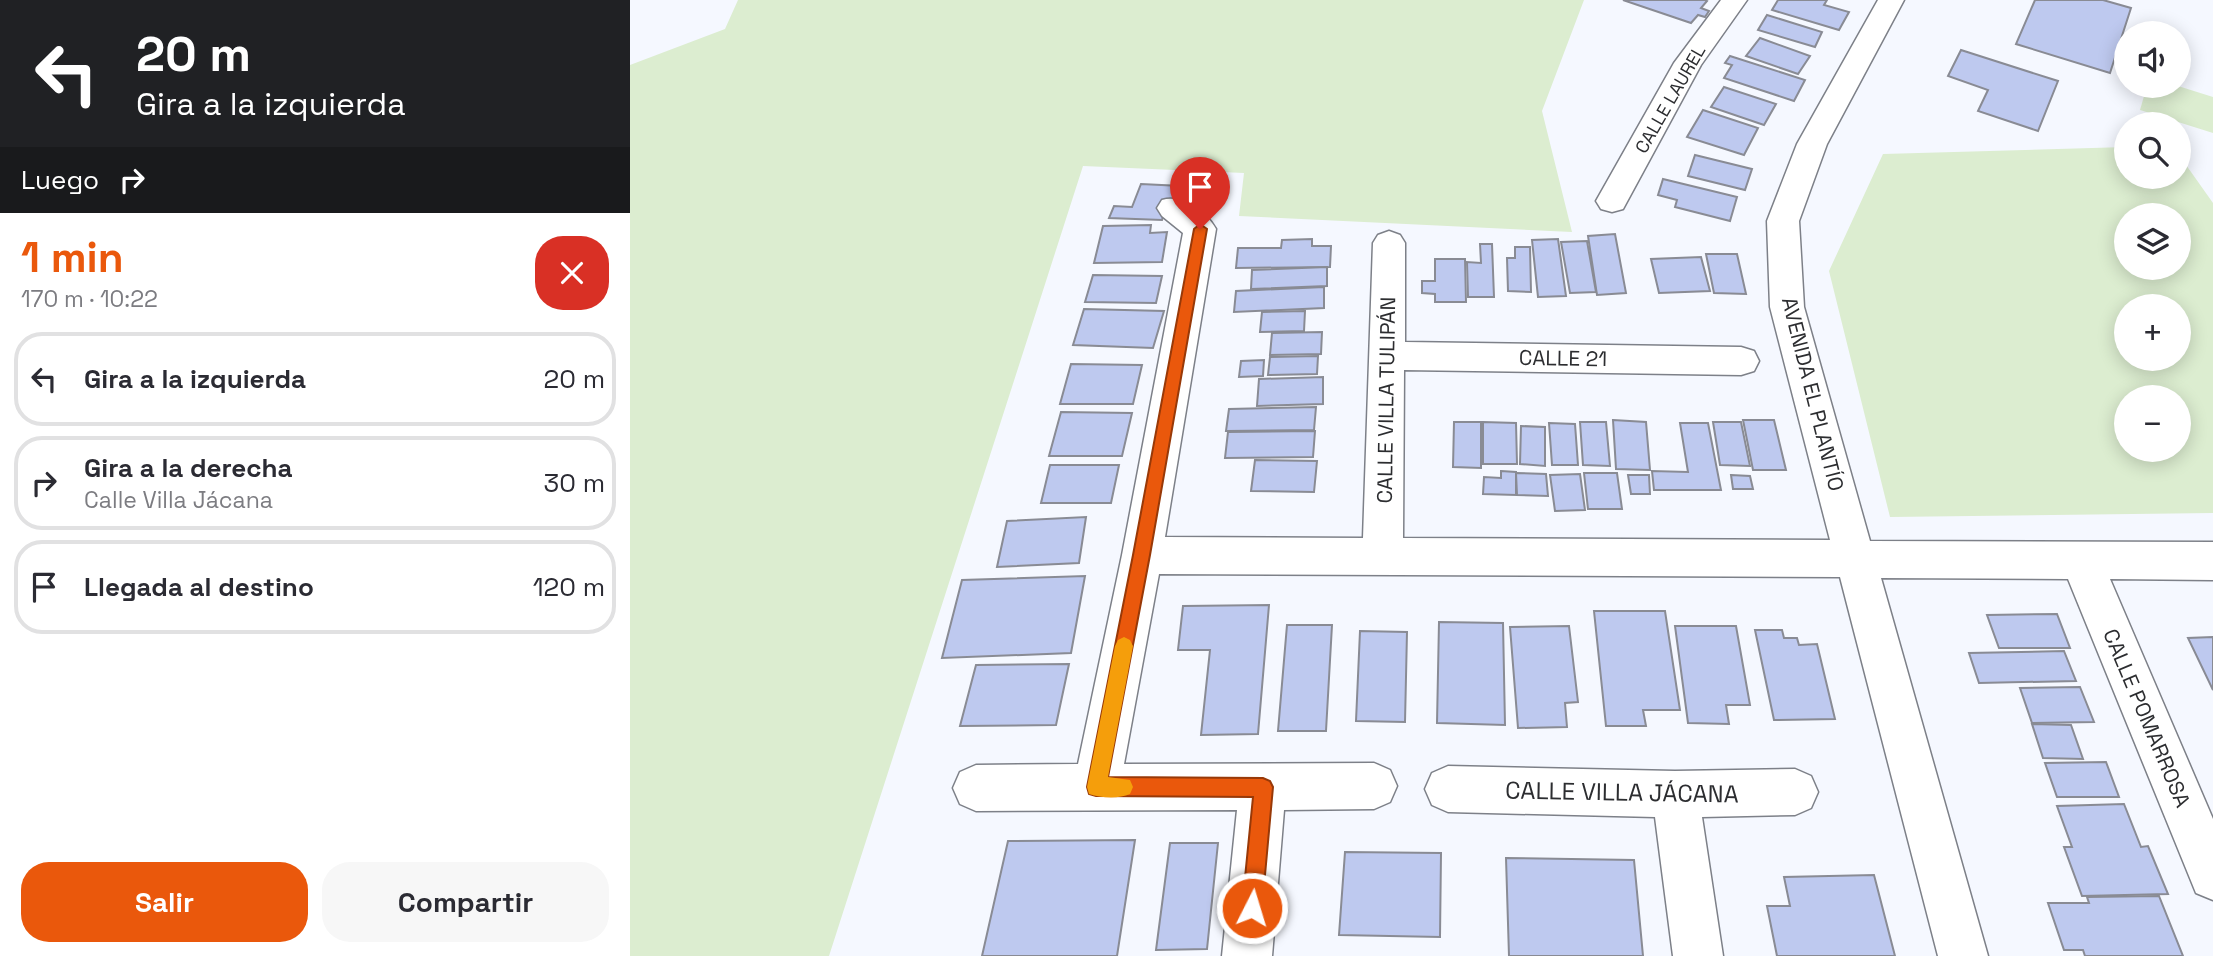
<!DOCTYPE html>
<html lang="es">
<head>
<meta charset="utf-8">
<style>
	:root { --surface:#fff; --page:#f7f7f7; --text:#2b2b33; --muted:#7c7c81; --line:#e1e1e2; --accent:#ea580c }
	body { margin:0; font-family:"Space Grotesk",sans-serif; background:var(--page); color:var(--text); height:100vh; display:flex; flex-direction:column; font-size:26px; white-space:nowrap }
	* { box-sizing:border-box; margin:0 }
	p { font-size:23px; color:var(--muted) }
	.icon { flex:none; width:38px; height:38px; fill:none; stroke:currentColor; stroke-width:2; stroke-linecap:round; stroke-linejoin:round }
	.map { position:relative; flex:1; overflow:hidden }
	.details { display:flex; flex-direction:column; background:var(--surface); width:630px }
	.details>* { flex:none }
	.guide { background:#202124; color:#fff; overflow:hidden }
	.buttons { position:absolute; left:1484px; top:21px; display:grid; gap:14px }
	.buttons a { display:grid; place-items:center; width:77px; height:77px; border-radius:50%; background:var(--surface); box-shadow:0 4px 18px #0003; font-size:35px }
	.pin { position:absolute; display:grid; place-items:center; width:60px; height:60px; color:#fff; margin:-72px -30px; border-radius:50% 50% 50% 0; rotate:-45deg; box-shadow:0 0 7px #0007 }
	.pin .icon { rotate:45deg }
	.me { position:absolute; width:77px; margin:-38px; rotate:5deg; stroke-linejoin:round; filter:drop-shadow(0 0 5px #0008) }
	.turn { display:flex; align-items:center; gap:24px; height:147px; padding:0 21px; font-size:32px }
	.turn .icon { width:91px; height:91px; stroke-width:2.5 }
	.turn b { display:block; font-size:49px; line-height:60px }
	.then { display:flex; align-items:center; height:66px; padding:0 21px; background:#0003; gap:14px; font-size:26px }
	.round { display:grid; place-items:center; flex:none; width:74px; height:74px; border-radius:28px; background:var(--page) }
	.overview { display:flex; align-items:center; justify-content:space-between; height:119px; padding:0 21px }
	h1 { font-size:42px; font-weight:800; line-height:52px; color:var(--accent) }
	.button { display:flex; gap:14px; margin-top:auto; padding:14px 21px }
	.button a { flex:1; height:80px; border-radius:28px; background:var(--accent); color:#fff; font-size:28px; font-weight:800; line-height:80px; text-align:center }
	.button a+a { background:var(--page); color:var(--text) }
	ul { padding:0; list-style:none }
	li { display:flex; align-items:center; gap:21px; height:94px; margin:0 14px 10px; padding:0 7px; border:4px solid var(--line); border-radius:28px }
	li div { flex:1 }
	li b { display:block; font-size:26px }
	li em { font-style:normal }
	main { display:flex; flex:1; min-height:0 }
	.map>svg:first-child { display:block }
</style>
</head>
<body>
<main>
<section class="details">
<div class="guide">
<div class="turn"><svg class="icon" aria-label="left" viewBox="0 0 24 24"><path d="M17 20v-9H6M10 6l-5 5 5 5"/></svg><div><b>20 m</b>Gira a la izquierda</div></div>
<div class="then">Luego<svg class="icon" aria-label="right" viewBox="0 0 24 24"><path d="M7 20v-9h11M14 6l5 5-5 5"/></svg></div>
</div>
<div class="overview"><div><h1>1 min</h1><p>170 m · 10:22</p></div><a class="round" style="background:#d93025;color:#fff"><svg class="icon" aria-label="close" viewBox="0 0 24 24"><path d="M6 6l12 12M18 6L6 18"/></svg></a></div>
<ul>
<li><svg class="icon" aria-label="left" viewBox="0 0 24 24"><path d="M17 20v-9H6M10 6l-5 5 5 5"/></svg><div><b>Gira a la izquierda</b></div><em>20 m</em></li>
<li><svg class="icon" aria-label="right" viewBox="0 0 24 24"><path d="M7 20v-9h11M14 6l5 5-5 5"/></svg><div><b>Gira a la derecha</b><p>Calle Villa Jácana</p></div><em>30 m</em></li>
<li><svg class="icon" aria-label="arrive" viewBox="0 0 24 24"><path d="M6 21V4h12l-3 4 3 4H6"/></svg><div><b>Llegada al destino</b></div><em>120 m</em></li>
</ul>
<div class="button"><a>Salir</a><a>Compartir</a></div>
</section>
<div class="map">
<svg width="1583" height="956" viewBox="0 0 1583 956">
	<rect width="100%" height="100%" fill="#f5f8ff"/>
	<g fill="#dcedd0" fill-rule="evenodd">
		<polygon points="108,0 954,0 912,111 942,232 609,216 614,173 453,166 199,956 0,956 0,65 95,29"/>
		<polygon points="1517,86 1548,86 1583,97 1583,133 1510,110"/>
		<path d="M1496,147V177H1549V155L1583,203V513L1260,517L1199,271L1253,154ZM1549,215V268H1496V215ZM1496,306H1549V359H1496ZM1496,397H1549V450H1496Z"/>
	</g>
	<g fill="#bec9ef" stroke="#898b94" stroke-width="2">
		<polygon points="993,0 1075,0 1077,1 1071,8 1079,11 1075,17 1068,15 1061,23"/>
		<polygon points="1148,0 1197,0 1194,5 1219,12 1209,30 1142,10"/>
		<polygon points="1405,0 1473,0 1501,8 1480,73 1386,44"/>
		<polygon points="1137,15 1192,32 1185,47 1128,30"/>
		<polygon points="1130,38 1180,56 1168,74 1116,56"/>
		<polygon points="1331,50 1428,81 1408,131 1348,111 1358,90 1318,76"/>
		<polygon points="1100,56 1175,80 1164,101 1094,78 1102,65 1095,63"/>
		<polygon points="1094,87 1146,104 1134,125 1081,107"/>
		<polygon points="1073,110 1128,128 1114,155 1057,137"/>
		<polygon points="1065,155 1122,169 1115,190 1058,176"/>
		<polygon points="1033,179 1107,197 1100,221 1045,207 1047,200 1028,195"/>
		<polygon points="511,184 551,186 546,201 536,206 532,220 479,218 484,206 502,207"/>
		<polygon points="521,225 520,233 537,232 532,262 464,263 473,226"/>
		<polygon points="985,234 996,293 967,295 958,236"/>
		<polygon points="682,239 682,246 701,246 700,267 606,268 608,248 651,248 652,240"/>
		<polygon points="928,239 936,296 908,297 902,240"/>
		<polygon points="957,241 966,292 940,293 931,242"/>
		<polygon points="850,244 862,244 864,297 838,297 837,262 851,263"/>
		<polygon points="885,247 900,247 901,292 878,291 877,258 885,258"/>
		<polygon points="1076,254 1107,254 1116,294 1084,293"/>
		<polygon points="1071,257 1080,291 1029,293 1021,259"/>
		<polygon points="805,259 835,259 836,302 805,302 805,294 792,293 792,281 805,281"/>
		<polygon points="697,267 697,286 621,289 622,270"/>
		<polygon points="463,275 532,276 526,303 455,302"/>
		<polygon points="694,287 694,308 604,312 606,291"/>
		<polygon points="454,309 534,311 523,348 443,345"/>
		<polygon points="675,311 674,331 630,332 632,312"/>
		<polygon points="692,332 691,354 640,355 642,333"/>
		<polygon points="688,356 687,374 638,375 640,357"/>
		<polygon points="634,360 633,376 609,377 611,361"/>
		<polygon points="441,364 512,365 503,404 430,404"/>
		<polygon points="693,377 693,404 627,406 629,379"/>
		<polygon points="686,407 684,430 596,431 599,409"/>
		<polygon points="431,412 502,413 492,456 419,456"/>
		<polygon points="983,420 1016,422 1020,470 986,469"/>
		<polygon points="1113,420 1144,420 1156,470 1123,470"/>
		<polygon points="824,422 851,422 851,468 823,467"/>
		<polygon points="853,422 886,423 887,464 853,464"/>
		<polygon points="950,422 976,422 980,466 953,465"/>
		<polygon points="1083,422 1111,422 1120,466 1090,465"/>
		<polygon points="919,423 945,424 948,465 922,465"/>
		<polygon points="1050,423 1078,423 1091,490 1024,490 1022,471 1058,472"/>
		<polygon points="891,426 915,427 915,466 890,464"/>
		<polygon points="685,431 683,457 595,458 598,432"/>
		<polygon points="625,460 687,461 684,492 621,491"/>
		<polygon points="420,465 489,465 481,503 411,503"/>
		<polygon points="871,471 886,472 886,495 853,494 854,477 871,478"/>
		<polygon points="886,473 916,474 918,496 887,495"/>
		<polygon points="954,473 987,473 992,509 958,509"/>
		<polygon points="950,474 955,510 925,511 920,475"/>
		<polygon points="998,475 1019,475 1020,494 1001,494"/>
		<polygon points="1101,475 1120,476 1123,489 1103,489"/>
		<polygon points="456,517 449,563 367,567 377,521"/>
		<polygon points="455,576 441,653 312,658 332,580"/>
		<polygon points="639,605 628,734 571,735 580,650 548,650 553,606"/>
		<polygon points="964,611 1035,611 1050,710 1013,710 1016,726 976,726"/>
		<polygon points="1427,614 1440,648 1369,648 1357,615"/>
		<polygon points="809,622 873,623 875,725 807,723"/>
		<polygon points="657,625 702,625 696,731 648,731"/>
		<polygon points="939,626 948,702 935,703 937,727 888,728 880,627"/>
		<polygon points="1045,626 1106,626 1120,705 1096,705 1099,724 1058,723"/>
		<polygon points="1125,630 1152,630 1154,638 1167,638 1169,645 1187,644 1205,719 1144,720"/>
		<polygon points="730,631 777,632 775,722 726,721"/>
		<polygon points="1583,637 1583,690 1558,638"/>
		<polygon points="1434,651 1446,681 1349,683 1339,653"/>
		<polygon points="439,664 426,725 330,726 346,665"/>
		<polygon points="1450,687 1464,722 1402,723 1390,688"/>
		<polygon points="1402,724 1441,725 1453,759 1413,758"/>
		<polygon points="1476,762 1489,797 1427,797 1415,763"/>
		<polygon points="1494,804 1511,847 1518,846 1538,894 1452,896 1434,847 1442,847 1427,806"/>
		<polygon points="505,840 487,956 352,956 378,841"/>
		<polygon points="540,843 588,843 577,949 526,950"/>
		<polygon points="715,852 811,853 810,937 709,935"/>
		<polygon points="876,858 1004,860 1013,956 879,956"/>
		<polygon points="1244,875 1265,956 1147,956 1137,906 1160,906 1154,877"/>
		<polygon points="1529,896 1553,956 1455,956 1453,950 1434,950 1418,903 1459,903 1457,897"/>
	</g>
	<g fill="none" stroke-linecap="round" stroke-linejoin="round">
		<g stroke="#7d8088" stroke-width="3">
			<g id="minor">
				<polygon points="1091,0 1117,0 1071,65 993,209 982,212 971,209 966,201 1044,63"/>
				<path d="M1248,0H1274L1197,144L1169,221L1174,307L1240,541L1583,542V580L1480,579L1583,819V900L1566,893L1438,579L1251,578L1358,956H1308L1210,577L529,574L494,764L744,763L760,770L767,786L760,802L744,809L654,810L642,956H592L607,810L346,811L330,804L323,788L330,772L346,765L448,764L492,555L553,233L532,216L527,208L532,200C552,194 576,211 586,229L535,537L733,538L743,243L748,235L759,231L770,235L775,243V342L1111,347L1124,351L1129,361L1124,371L1111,375L774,370L773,538L1200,540L1140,307L1137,221L1167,144Z"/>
				<polygon points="818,766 1045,771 1165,769 1181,776 1188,792 1181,808 1165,815 1072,817 1093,956 1043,956 1025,817 818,812 802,805 795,789 802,773"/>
			</g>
		</g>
		<use href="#minor" fill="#fff" fill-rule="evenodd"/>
	</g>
	<polygon fill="#ea580c" stroke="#983908" stroke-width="2" points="570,224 577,229 520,555 478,777 633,778 640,781 643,787 632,908 629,915 622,918 615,915 612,908 623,797 466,796 459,794 457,787 503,555 564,229"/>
	<path fill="#f59e0b" d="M494,637L500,640L503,646L478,777L500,780L503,787L500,794C489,799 471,798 459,794L457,787L485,646L488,640Z"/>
	<g text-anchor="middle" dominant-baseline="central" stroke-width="5" stroke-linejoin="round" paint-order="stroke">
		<g font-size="18" fill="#2c2d30" stroke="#fff">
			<text transform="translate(1040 99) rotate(-60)">CALLE LAUREL</text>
		</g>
		<g font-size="21" fill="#2c2d30" stroke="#fff">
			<text transform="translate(933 358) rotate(1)">CALLE 21</text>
			<text transform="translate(1183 394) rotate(76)">AVENIDA EL PLANTÍO</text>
			<text transform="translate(756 400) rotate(-89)">CALLE VILLA TULIPÁN</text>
			<text transform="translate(1517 718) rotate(67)">CALLE POMARROSA</text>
		</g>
		<g font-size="24" fill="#2c2d30" stroke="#fff">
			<text transform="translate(992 792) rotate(1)">CALLE VILLA JÁCANA</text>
		</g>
	</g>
</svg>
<div class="buttons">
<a><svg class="icon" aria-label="sound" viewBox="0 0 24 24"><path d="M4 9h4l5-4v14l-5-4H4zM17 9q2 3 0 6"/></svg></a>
<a><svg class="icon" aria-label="search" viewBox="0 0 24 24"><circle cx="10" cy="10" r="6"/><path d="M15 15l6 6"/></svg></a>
<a><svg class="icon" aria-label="layers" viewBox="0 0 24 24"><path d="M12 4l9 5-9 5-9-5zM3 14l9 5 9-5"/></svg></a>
<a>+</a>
<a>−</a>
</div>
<div class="pin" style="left:570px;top:229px;background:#d93025"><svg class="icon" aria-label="arrive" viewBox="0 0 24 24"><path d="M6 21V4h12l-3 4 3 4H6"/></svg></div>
<svg class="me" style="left:622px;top:908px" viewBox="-20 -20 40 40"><circle r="17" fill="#ea580c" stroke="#fff" stroke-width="3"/><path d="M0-11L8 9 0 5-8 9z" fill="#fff"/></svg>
</div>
</main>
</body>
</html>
